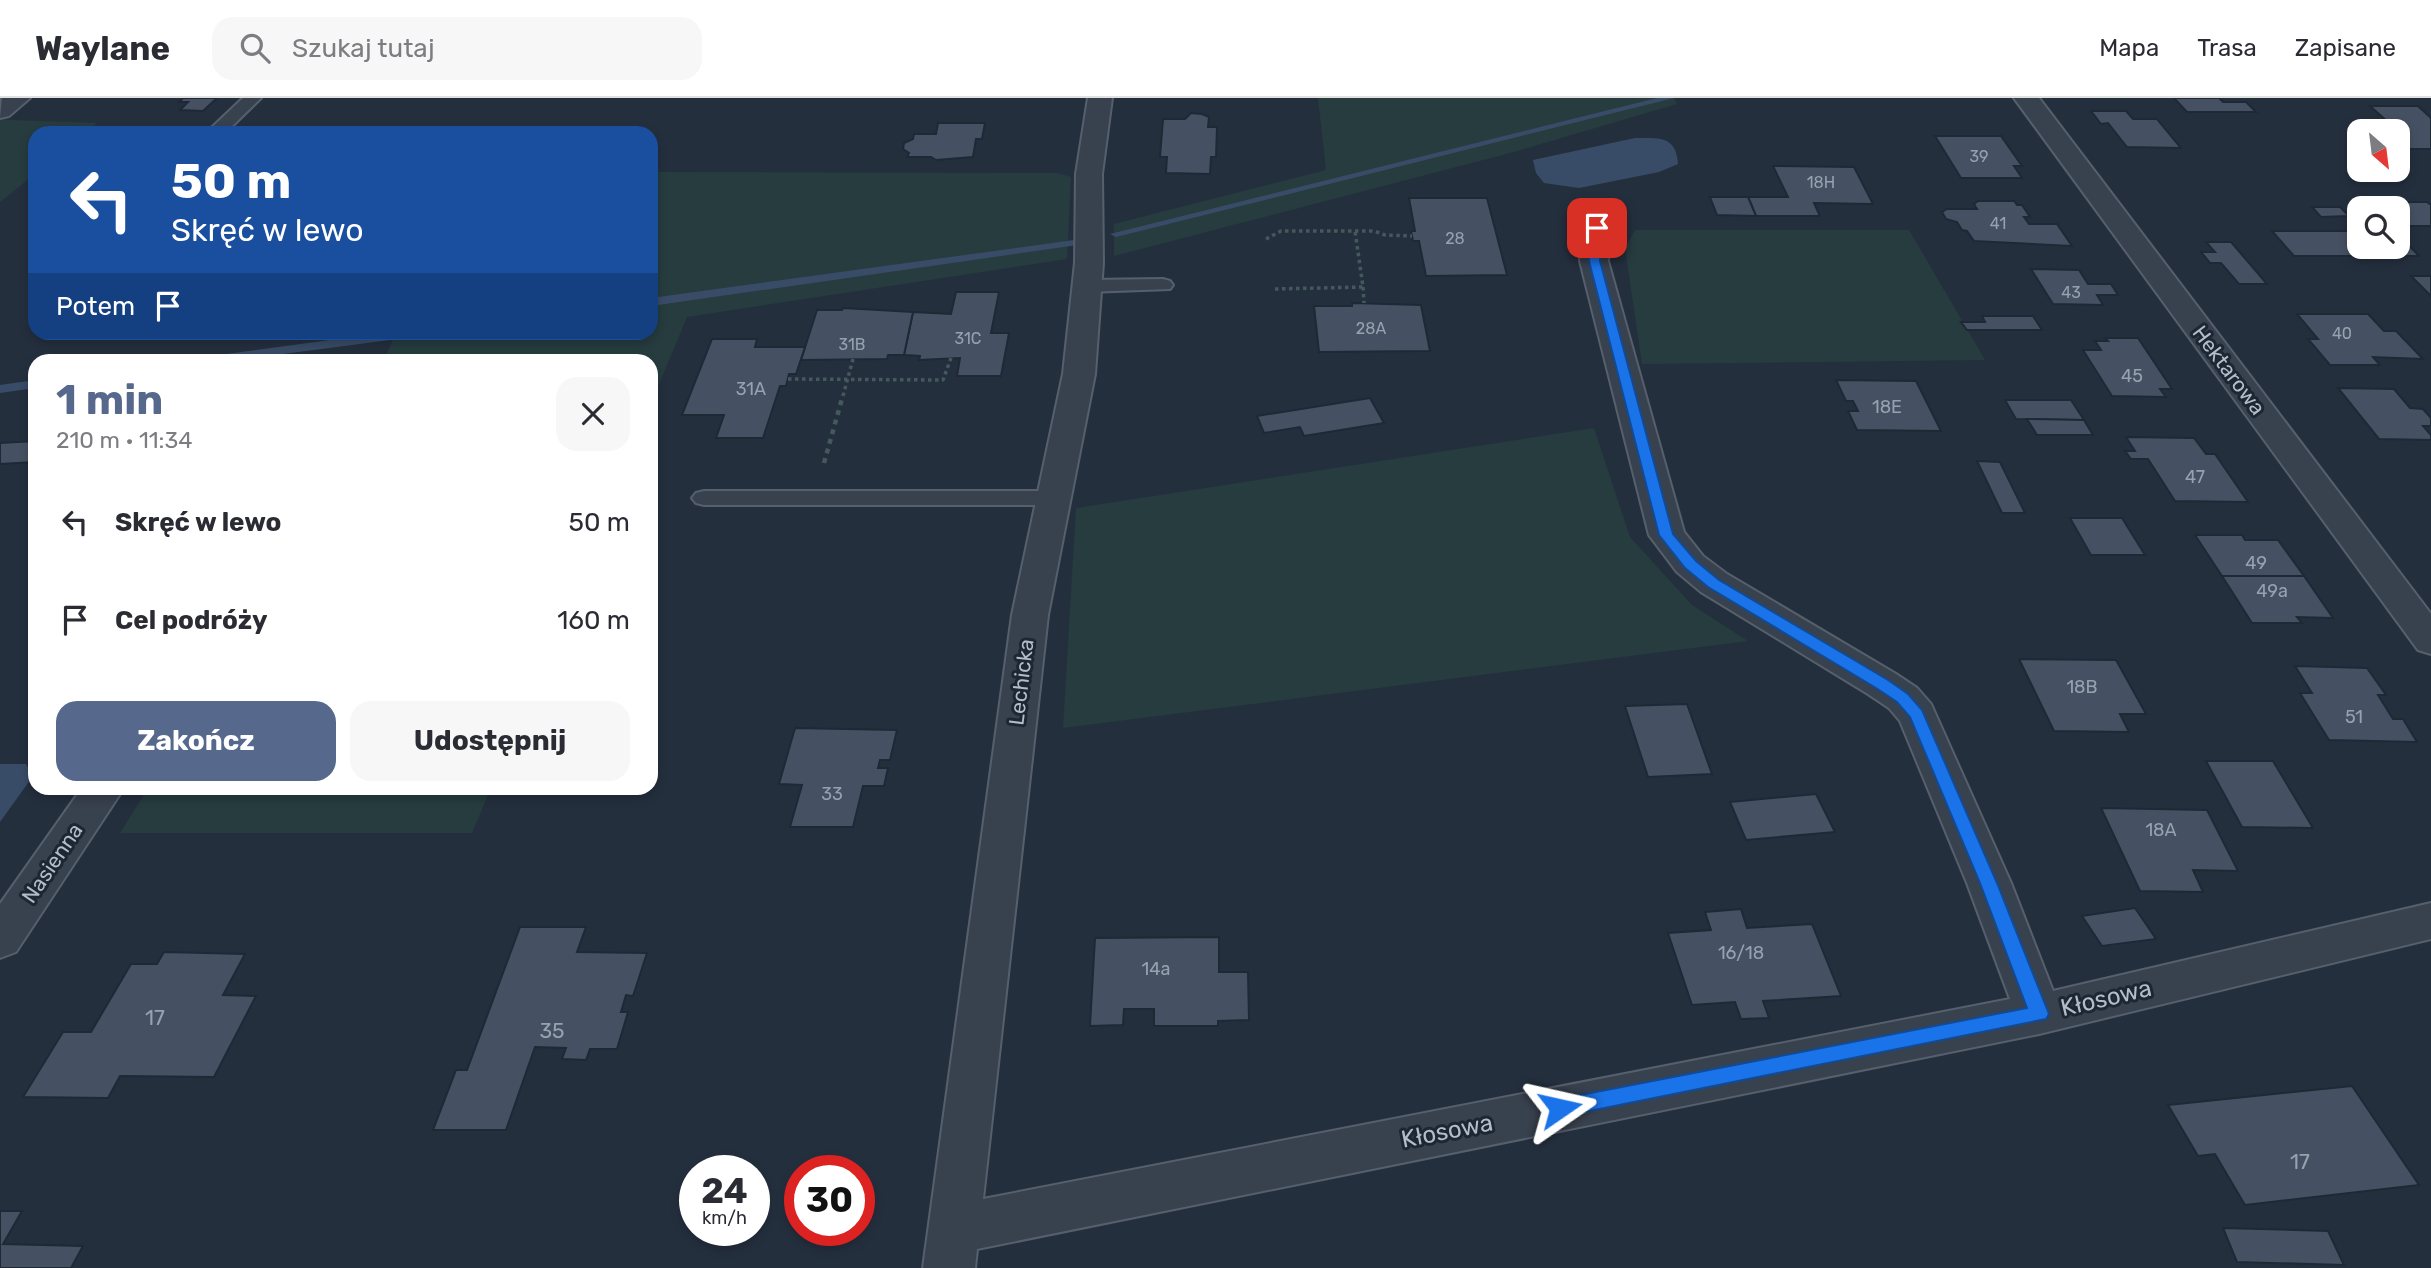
<!DOCTYPE html>
<html lang="pl">
<head>
<meta charset="utf-8">
<style>
	:root { --surface:#fff; --page:#f7f7f7; --text:#2b2b33; --muted:#7c7c81; --line:#e1e1e2; --accent:#56698c }
	body { margin:0; font-family:Rubik,sans-serif; background:var(--page); color:var(--text); height:100vh; display:flex; flex-direction:column; font-size:26px; white-space:nowrap }
	* { box-sizing:border-box; margin:0 }
	p { font-size:23px; color:var(--muted) }
	.icon { flex:none; width:38px; height:38px; fill:none; stroke:currentColor; stroke-width:2; stroke-linecap:round; stroke-linejoin:round }
	.map { position:relative; flex:1; overflow:hidden }
	.sheet { position:absolute; left:28px; top:256px; width:630px; height:441px; display:flex; flex-direction:column; background:var(--surface); border-radius:21px; box-shadow:0 4px 10px #0003 }
	.sheet>* { flex:none }
	.hud { position:absolute; left:28px; top:28px; width:630px; height:214px; border-radius:21px; box-shadow:0 4px 10px #0003; background:#1a4fa0; color:#fff; overflow:hidden }
	.needle { width:46px; rotate:152deg }
	.controls { position:absolute; left:2347px; top:21px; display:grid; gap:14px }
	.controls a { display:grid; place-items:center; width:63px; height:63px; border-radius:14px; background:var(--surface); box-shadow:0 4px 10px #0003; font-size:35px }
	.speed { position:absolute; left:679px; top:1057px; display:flex; gap:14px; font-size:35px; font-weight:700; text-align:center }
	.speed>* { display:grid; place-content:center; width:91px; height:91px; border-radius:50%; background:var(--surface); box-shadow:0 4px 10px #0003; line-height:1 }
	.speed small { font-size:18px; font-weight:400 }
	.speed .limit { border:10px solid #d22; background:#fff; color:#111 }
	.pin { position:absolute; display:grid; place-items:center; width:60px; height:60px; color:#fff; margin:-30px; border-radius:14px; box-shadow:0 4px 10px #0006 }
	.me { position:absolute; width:77px; margin:-38px; rotate:79deg; stroke-linejoin:round; filter:drop-shadow(0 0 5px #0008) }
	.turn { display:flex; align-items:center; gap:24px; height:147px; padding:0 28px; font-size:32px }
	.turn .icon { width:91px; height:91px; stroke-width:2.5 }
	.turn b { display:block; font-size:49px; line-height:60px }
	.then { display:flex; align-items:center; height:66px; padding:0 28px; background:#0003; gap:14px; font-size:26px }
	.round { display:grid; place-items:center; flex:none; width:74px; height:74px; border-radius:21px; background:var(--page) }
	.overview { display:flex; align-items:center; justify-content:space-between; height:119px; padding:0 28px }
	h1 { font-size:42px; font-weight:700; line-height:52px; color:var(--accent) }
	.primary-button { display:flex; gap:14px; margin-top:auto; padding:14px 28px }
	.primary-button a { flex:1; height:80px; border-radius:21px; background:var(--accent); color:#fff; font-size:28px; font-weight:700; line-height:80px; text-align:center }
	.primary-button a+a { background:var(--page); color:var(--text) }
	ul { padding:0; list-style:none }
	li { display:flex; align-items:center; gap:21px; height:98px; padding:0 28px }
	li div { flex:1 }
	li b { display:block; font-size:26px }
	li em { font-style:normal }
	header { display:flex; align-items:center; gap:42px; box-sizing:border-box; height:98px; padding:0 35px; background:var(--surface); border-bottom:2px solid var(--line) }
	header strong { font-size:33px }
	nav { display:flex; gap:38px; margin-inline-start:auto; font-size:24px }
	.search { width:490px; height:63px; background:var(--page); display:flex; align-items:center; gap:18px; box-sizing:border-box; padding:0 24px; border-radius:21px; color:var(--muted); font-size:26px }
	.map>svg:first-child { display:block }
</style>
</head>
<body>
<header>
<strong>Waylane</strong>
<div class="search"><svg class="icon" aria-label="search" viewBox="0 0 24 24"><circle cx="10" cy="10" r="6"/><path d="M15 15l6 6"/></svg>Szukaj tutaj</div>
<nav><a>Mapa</a><a>Trasa</a><a>Zapisane</a></nav>
</header>
<div class="map">
<svg width="2431" height="1170" viewBox="0 0 2431 1170">
	<rect width="100%" height="100%" fill="#242f3e"/>
	<g fill="#263c3f">
		<polygon points="1318,0 1674,0 1677,6 1514,54 1114,158 1114,126 1326,72"/>
		<polygon points="0,21 13,22 97,25 85,35 35,35 35,76 0,104"/>
		<polygon points="651,74 1057,75 1071,79 1067,161 687,219 651,306 651,262 384,262 396,235 651,234"/>
		<polygon points="1635,132 1909,132 1985,262 1642,266 1625,150"/>
		<polygon points="1594,330 1630,439 1692,507 1748,543 1063,630 1076,410"/>
		<polygon points="148,690 491,690 472,735 120,735"/>
	</g>
	<g fill="#394c67">
		<path d="M1635,40C1659,40 1676,37 1678,66L1659,74L1579,90L1544,85L1536,75L1533,62Z"/>
		<polygon points="0,666 26,666 33,678 0,724"/>
	</g>
	<g fill="none" stroke-linecap="round" stroke-linejoin="round">
		<g fill="#394c67" fill-rule="evenodd">
			<polygon points="1657,0 1674,0 1116,139 1110,136"/>
			<polygon points="1074,142 1080,145 1078,147 651,208 651,200"/>
			<polygon points="389,234 427,234 421,238 236,262 206,262 212,258"/>
			<polygon points="35,282 35,290 0,295 0,287"/>
		</g>
	</g>
	<g fill="#455162" stroke="#1f2835" stroke-width="2">
		<polygon points="183,0 217,0 203,13 180,12 188,4 179,4"/>
		<polygon points="2174,0 2219,0 2223,4 2246,4 2256,14 2187,14"/>
		<polygon points="2370,8 2418,8 2431,20 2431,51 2398,51 2398,33 2369,33 2397,32"/>
		<polygon points="2091,13 2126,13 2133,21 2157,21 2181,50 2127,49 2108,25 2101,26"/>
		<polygon points="1191,15 1202,16 1209,19 1208,29 1217,29 1216,59 1211,59 1210,76 1166,75 1167,59 1160,59 1163,21 1185,21"/>
		<polygon points="938,25 985,25 982,41 976,41 973,59 936,62 931,59 907,59 909,55 903,51 904,45 913,41 914,36 936,36"/>
		<polygon points="1935,38 2001,38 2022,68 2014,68 2022,80 1961,80"/>
		<polygon points="1773,68 1854,69 1873,106 1814,105 1820,118 1756,118 1748,99 1788,99"/>
		<polygon points="1710,99 1748,99 1756,118 1717,117"/>
		<polygon points="1409,100 1487,100 1507,177 1426,178 1419,143 1413,143 1411,133 1415,133"/>
		<polygon points="1978,103 2014,103 2017,107 2022,107 2030,119 2024,119 2029,126 2057,126 2072,148 1974,143 1967,133 1962,132 1957,124 1946,121 1942,114 1947,111 1977,111 1974,106"/>
		<polygon points="2365,104 2427,104 2431,107 2431,128 2398,128 2398,110 2372,110"/>
		<polygon points="2312,109 2340,109 2349,118 2321,119"/>
		<polygon points="2272,133 2359,133 2359,149 2398,149 2398,136 2419,158 2294,158"/>
		<polygon points="2206,144 2231,144 2267,186 2239,186 2221,165 2210,165 2201,154 2215,154"/>
		<polygon points="2031,171 2079,172 2088,186 2111,186 2118,197 2097,197 2103,207 2053,206"/>
		<polygon points="2411,178 2431,178 2431,198"/>
		<polygon points="956,194 999,194 991,235 1009,235 1001,278 957,278 960,260 919,262 920,258 904,257 913,214 951,216"/>
		<polygon points="1352,205 1421,207 1430,253 1319,254 1314,208 1352,208"/>
		<polygon points="843,210 913,214 904,257 888,257 887,261 801,262 817,212 842,212"/>
		<polygon points="2297,216 2368,216 2384,233 2396,233 2423,261 2373,259 2380,267 2330,267 2308,241 2318,241"/>
		<polygon points="1982,218 2033,218 2042,232 1967,232 1961,224 1985,224"/>
		<polygon points="2105,240 2138,240 2172,291 2160,291 2166,299 2112,298 2083,252 2101,252 2095,243 2108,243"/>
		<polygon points="712,241 757,241 755,249 805,249 796,276 789,276 786,288 780,288 763,340 716,340 724,317 682,317"/>
		<polygon points="1836,282 1916,283 1941,333 1857,332 1848,313 1858,313 1853,303 1846,303"/>
		<polygon points="2338,290 2394,291 2410,310 2423,311 2431,320 2431,328 2423,328 2431,337 2431,342 2379,341"/>
		<polygon points="1370,300 1384,325 1304,338 1300,329 1264,335 1257,318"/>
		<polygon points="2005,302 2071,302 2084,322 2016,321"/>
		<polygon points="2027,321 2084,322 2093,337 2037,337"/>
		<polygon points="2126,339 2194,340 2206,356 2215,356 2248,404 2175,403 2148,361 2131,361 2125,353 2135,353"/>
		<polygon points="35,343 35,364 0,366 0,345"/>
		<polygon points="1977,363 2000,364 2025,415 2002,415"/>
		<polygon points="2070,420 2122,420 2145,457 2091,457"/>
		<polygon points="2195,437 2242,437 2245,442 2278,442 2304,478 2222,478"/>
		<polygon points="2222,478 2304,478 2333,520 2297,519 2302,525 2252,525"/>
		<polygon points="2019,561 2116,562 2146,616 2120,616 2129,634 2054,633"/>
		<polygon points="2295,568 2367,570 2386,597 2378,597 2393,621 2403,621 2417,644 2329,642 2300,595 2312,595"/>
		<polygon points="1687,606 1712,676 1648,679 1625,608"/>
		<polygon points="795,630 897,632 890,662 880,662 878,670 888,670 884,688 863,688 853,729 790,729 802,687 779,686"/>
		<polygon points="2206,663 2273,663 2313,730 2242,729"/>
		<polygon points="1816,696 1835,734 1746,742 1730,704"/>
		<polygon points="2101,710 2207,712 2238,773 2193,772 2203,794 2140,793"/>
		<polygon points="2135,810 2156,841 2102,848 2082,818"/>
		<polygon points="1741,811 1747,830 1812,826 1841,898 1763,903 1769,920 1741,921 1735,904 1692,907 1668,835 1711,832 1705,814"/>
		<polygon points="520,829 586,829 577,854 647,855 633,898 626,897 621,914 628,914 617,951 590,951 586,962 562,961 566,950 535,949 506,1032 433,1032 456,972 467,972"/>
		<polygon points="1219,839 1219,874 1248,874 1249,922 1218,923 1218,928 1154,928 1154,911 1124,911 1123,927 1090,928 1095,840"/>
		<polygon points="164,854 245,856 223,897 256,898 214,979 120,978 108,1000 23,999 63,934 91,934 131,866 157,866"/>
		<polygon points="2352,988 2419,1087 2245,1107 2215,1056 2198,1058 2168,1007"/>
		<polygon points="0,1113 22,1113 3,1146 83,1148 71,1170 0,1170"/>
		<polygon points="2223,1130 2328,1133 2344,1167 2237,1164"/>
	</g>
	<g fill="none" stroke-linecap="round" stroke-linejoin="round">
		<g stroke="#565f6c" stroke-width="4">
			<g id="service">
				<polygon points="243,0 261,0 225,35 206,35"/>
				<polygon points="1163,181 1170,183 1173,187 1170,191 1087,194 1080,192 1077,188 1080,184 1087,182"/>
				<polygon points="704,393 1054,393 1062,395 1066,400 1062,405 1054,407 704,407 696,405 692,400 696,395"/>
			</g>
		</g>
		<g stroke="#565f6c" stroke-width="4">
			<g id="minor">
				<polygon points="2,0 30,0 9,18 0,20"/>
				<polygon points="1088,0 1112,0 1102,76 1103,165 1095,276 1048,517 983,1101 2010,901 1967,785 1900,623 1889,610 1868,596 1701,494 1677,474 1649,437 1580,163 1583,130 1587,124 1597,122 1607,124 1611,130 1608,163 1684,434 1703,458 1727,476 1896,576 1917,590 1931,606 2011,785 2053,893 2431,805 2431,841 2039,936 977,1151 975,1170 923,1170 1012,517 1063,276 1075,165 1076,76"/>
				<polygon points="2014,0 2039,0 2431,516 2431,556 2418,552"/>
				<polygon points="82,690 124,690 16,854 0,860 0,806"/>
			</g>
		</g>
		<g stroke="#44595c" stroke-width="3.5" stroke-dasharray="3.5 3.5" stroke-linecap="butt">
			<polyline points="1266,141 1281,133 1374,133 1385,137 1412,138"/>
			<polyline points="1363,189 1364,205"/>
			<polyline points="1275,191 1363,189 1355,133"/>
			<polyline points="788,281 943,282 951,260"/>
			<polyline points="843,298 853,261"/>
		</g>
		<polyline stroke="#44595c" stroke-width="4.5" stroke-dasharray="5 5" stroke-linecap="butt" points="824,365 843,297"/>
		<use href="#service" fill="#38414e" fill-rule="evenodd"/>
		<use href="#minor" fill="#38414e" fill-rule="evenodd"/>
	</g>
	<polygon fill="#1a73e8" stroke="#114b97" stroke-width="2" points="1597,126 1603,130 1600,163 1673,436 1696,463 1719,482 1888,582 1908,596 1922,612 1997,785 2049,916 2046,921 1560,1019 1553,1017 1550,1010 1553,1004 1560,1001 2027,910 1980,785 1910,619 1897,604 1876,590 1708,489 1685,470 1659,437 1589,163 1591,130"/>
	<g text-anchor="middle" dominant-baseline="central" stroke-width="6" stroke-linejoin="round" paint-order="stroke">
		<g font-size="16" fill="#98a1af">
			<text x="1979" y="58">39</text>
			<text x="1821" y="84">18H</text>
			<text x="1998" y="125">41</text>
			<text x="1455" y="140">28</text>
			<text x="2071" y="194">43</text>
			<text x="1371" y="230">28A</text>
			<text x="2342" y="235">40</text>
			<text x="968" y="240">31C</text>
			<text x="852" y="246">31B</text>
		</g>
		<g font-size="18" fill="#98a1af">
			<text x="2132" y="278">45</text>
			<text x="751" y="291">31A</text>
			<text x="1887" y="309">18E</text>
			<text x="2195" y="379">47</text>
			<text x="2256" y="465">49</text>
			<text x="2272" y="493">49a</text>
			<text x="2082" y="589">18B</text>
			<text x="2354" y="619">51</text>
			<text x="832" y="696">33</text>
			<text x="2161" y="732">18A</text>
			<text x="1741" y="855">16/18</text>
			<text x="1156" y="871">14a</text>
		</g>
		<g font-size="21" fill="#b4bcc9" stroke="#1d2633">
			<text transform="translate(2229 272) rotate(53)">Hektarowa</text>
			<text transform="translate(1021 584) rotate(-83)">Lechicka</text>
			<text transform="translate(52 765) rotate(-56)">Nasienna</text>
		</g>
		<g font-size="21" fill="#98a1af">
			<text x="155" y="919">17</text>
			<text x="552" y="932">35</text>
			<text x="2300" y="1063">17</text>
		</g>
		<g font-size="24" fill="#b4bcc9" stroke="#1d2633">
			<text transform="translate(2106 900) rotate(-13)">Kłosowa</text>
			<text transform="translate(1447 1033) rotate(-11)">Kłosowa</text>
		</g>
	</g>
</svg>
<div class="controls">
<a><svg class="needle" viewBox="-14 -14 28 28"><path d="M0-13l5 13h-10z" fill="#e53935"/><path d="M0 13l5-13h-10z" fill="#7c7c81"/></svg></a>
<a><svg class="icon" aria-label="search" viewBox="0 0 24 24"><circle cx="10" cy="10" r="6"/><path d="M15 15l6 6"/></svg></a>
</div>
<div class="speed"><div>24<small>km/h</small></div><div class="limit">30</div></div>
<div class="pin" style="left:1597px;top:130px;background:#d93025"><svg class="icon" aria-label="arrive" viewBox="0 0 24 24"><path d="M6 21V4h12l-3 4 3 4H6"/></svg></div>
<svg class="me" style="left:1560px;top:1010px" viewBox="-20 -20 40 40"><path d="M0-17L14 15 0 8-14 15z" fill="#1a73e8" stroke="#fff" stroke-width="4"/></svg>
<div class="hud">
<div class="turn"><svg class="icon" aria-label="left" viewBox="0 0 24 24"><path d="M17 20v-9H6M10 6l-5 5 5 5"/></svg><div><b>50 m</b>Skręć w lewo</div></div>
<div class="then">Potem<svg class="icon" aria-label="arrive" viewBox="0 0 24 24"><path d="M6 21V4h12l-3 4 3 4H6"/></svg></div>
</div>
<section class="sheet">
<div class="overview"><div><h1>1 min</h1><p>210 m · 11:34</p></div><a class="round"><svg class="icon" aria-label="close" viewBox="0 0 24 24"><path d="M6 6l12 12M18 6L6 18"/></svg></a></div>
<ul>
<li><svg class="icon" aria-label="left" viewBox="0 0 24 24"><path d="M17 20v-9H6M10 6l-5 5 5 5"/></svg><div><b>Skręć w lewo</b></div><em>50 m</em></li>
<li><svg class="icon" aria-label="arrive" viewBox="0 0 24 24"><path d="M6 21V4h12l-3 4 3 4H6"/></svg><div><b>Cel podróży</b></div><em>160 m</em></li>
</ul>
<div class="primary-button"><a>Zakończ</a><a>Udostępnij</a></div>
</section>
</div>
</body>
</html>
